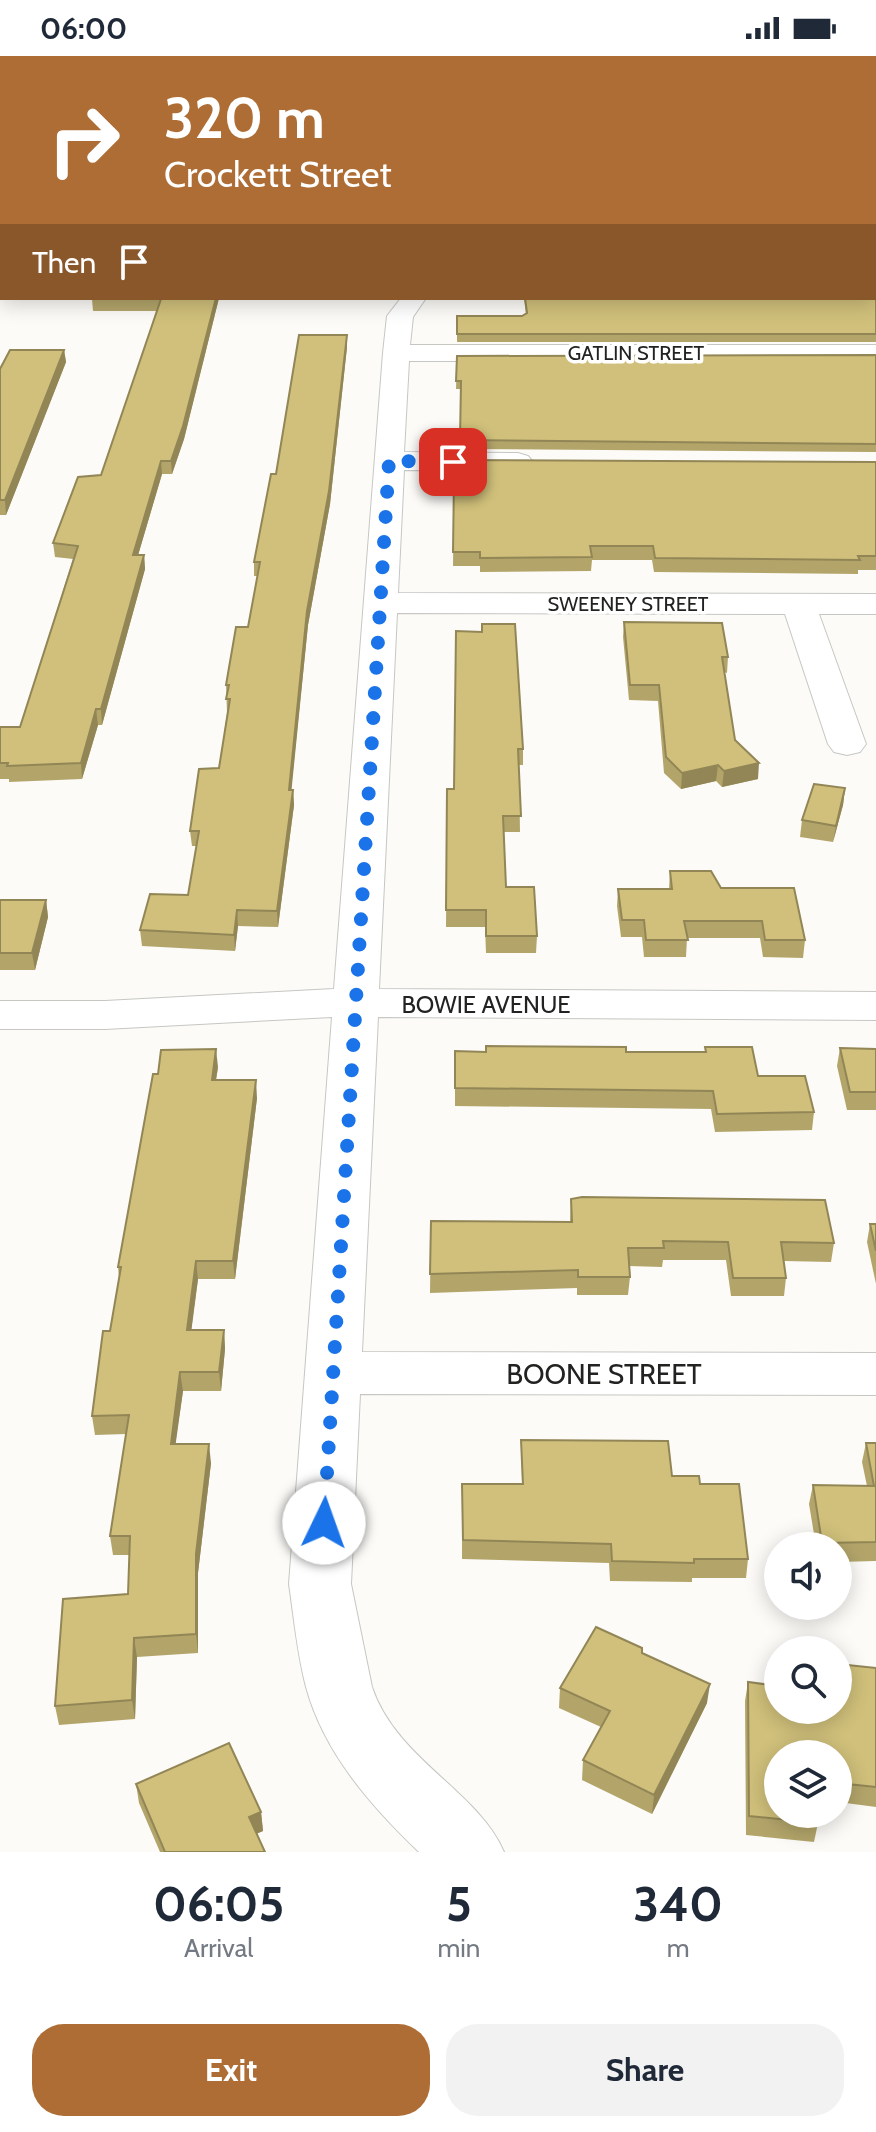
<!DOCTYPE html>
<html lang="en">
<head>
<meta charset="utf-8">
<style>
	:root { --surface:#fff; --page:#f2f2f3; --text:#1f2937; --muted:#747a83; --accent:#ad6d35 }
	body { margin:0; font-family:Cabin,sans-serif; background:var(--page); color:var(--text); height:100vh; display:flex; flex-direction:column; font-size:30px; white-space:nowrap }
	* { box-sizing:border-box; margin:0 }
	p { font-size:26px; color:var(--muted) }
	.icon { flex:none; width:44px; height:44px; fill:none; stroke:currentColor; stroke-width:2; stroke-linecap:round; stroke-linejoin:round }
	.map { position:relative; height:1796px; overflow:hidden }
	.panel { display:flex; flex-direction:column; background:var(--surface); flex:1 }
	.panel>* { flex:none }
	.hud { position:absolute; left:0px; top:0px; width:876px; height:244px; box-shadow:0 4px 20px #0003; background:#ad6d35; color:#fff; overflow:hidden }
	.tools { position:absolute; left:764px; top:1476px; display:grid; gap:16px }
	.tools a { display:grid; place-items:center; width:88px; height:88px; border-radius:50%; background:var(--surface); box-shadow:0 4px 20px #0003; font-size:40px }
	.pin { position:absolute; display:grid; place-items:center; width:68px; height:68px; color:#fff; margin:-34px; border-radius:16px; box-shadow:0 4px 12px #0006 }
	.me { position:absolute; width:88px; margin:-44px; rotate:3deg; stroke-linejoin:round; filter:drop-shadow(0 0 6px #0008) }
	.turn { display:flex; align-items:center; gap:28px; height:168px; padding:0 32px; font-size:36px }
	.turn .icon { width:104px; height:104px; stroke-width:2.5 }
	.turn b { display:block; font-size:56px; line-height:68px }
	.then { display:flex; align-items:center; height:76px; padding:0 32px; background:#0003; gap:16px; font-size:30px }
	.eta { display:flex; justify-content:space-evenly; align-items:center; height:136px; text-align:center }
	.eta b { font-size:48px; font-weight:700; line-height:56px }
	.action { display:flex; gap:16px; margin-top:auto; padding:16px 32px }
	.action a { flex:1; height:92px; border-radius:32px; background:var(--accent); color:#fff; font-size:32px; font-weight:700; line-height:92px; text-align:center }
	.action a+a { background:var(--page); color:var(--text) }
	.status { display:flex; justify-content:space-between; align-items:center; height:56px; padding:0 40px; background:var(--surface); direction:ltr }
	.status svg { height:22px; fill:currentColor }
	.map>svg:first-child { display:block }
</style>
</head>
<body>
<div class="status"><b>06:00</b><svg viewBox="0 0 49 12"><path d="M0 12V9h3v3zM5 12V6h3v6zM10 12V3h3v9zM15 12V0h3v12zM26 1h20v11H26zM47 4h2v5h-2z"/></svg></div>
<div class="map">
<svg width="876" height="1796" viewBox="0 0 876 1796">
	<rect width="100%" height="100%" fill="#fcfbf8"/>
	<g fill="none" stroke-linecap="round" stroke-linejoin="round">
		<g stroke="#c6c6c3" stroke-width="2">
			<g id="street">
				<polygon points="106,0 124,0 105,2"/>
				<rect x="874" y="67" width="2" height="12"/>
				<rect x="0" y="113" width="2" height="12"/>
				<rect x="874" y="129" width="2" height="12"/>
				<polygon points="2,190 2,207 0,207 0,191"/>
				<path d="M401,242H426L413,261L410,289H876V305H409L404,396L518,397L528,400L533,406L528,412L518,415L404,414L398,537L876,538V558H819L866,688L860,696L847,699L834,696L828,688L785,558L397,557L379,933L876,936V964L378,961L362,1296L876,1297V1339L360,1338L351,1528L372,1631C396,1703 478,1735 504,1796H419C371,1750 324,1697 306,1631C297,1597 294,1562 289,1528L332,961L105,973H0V945H105L334,933L383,297L387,260Z"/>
			</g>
		</g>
		<g stroke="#c6c6c3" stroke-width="2">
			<rect id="primary" x="0" y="21" width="2" height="10"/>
		</g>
		<use href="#street" fill="#fff" fill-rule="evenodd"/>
		<use href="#primary" fill="#fff" fill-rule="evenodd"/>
	</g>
	<g fill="#b3a56a">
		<polygon points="155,0 439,0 438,2 154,2"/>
		<polygon points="875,210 876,210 876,286 457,286 457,260 522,260 526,258 524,242 874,242"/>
		<polygon points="219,242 184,383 172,418 162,418 138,499 144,499 145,513 102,669 98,669 82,723 9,726 9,723 0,723 0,671 20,671 73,503 55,501 53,487 101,419 157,255 93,255 92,243"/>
		<polygon points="347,291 330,448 308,569 291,734 293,734 294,749 278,871 238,870 235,895 142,890 140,874 188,839 197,790 192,790 190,775 219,712 227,657 226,629 248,571 258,520 254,520 254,506 276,418"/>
		<polygon points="64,294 66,306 6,459 0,459 0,313"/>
		<polygon points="876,299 876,396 460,393 461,333 456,333 457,300"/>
		<polygon points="876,406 876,514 858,514 858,518 654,516 652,504 592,504 591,515 480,516 480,510 453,510 454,421"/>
		<polygon points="624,566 728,601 727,617 724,616 735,684 758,723 722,731 716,725 681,733 664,717 658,645 629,644 623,581"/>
		<polygon points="456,575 523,693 523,709 519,709 520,776 504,776 506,831 537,880 536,897 486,897 485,871 446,871 447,733 454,733"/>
		<polygon points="845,732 843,749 833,786 800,781 802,764"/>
		<polygon points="670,815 721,832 805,884 803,902 763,901 760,882 687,882 686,901 644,901 642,881 621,881 617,850 618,833 669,833"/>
		<polygon points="0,844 46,844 48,861 35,914 0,914"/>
		<polygon points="705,991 758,1020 814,1056 812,1074 715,1076 711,1053 455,1050 455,995 705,996"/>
		<polygon points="840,992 876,993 876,1054 847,1054 837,1010"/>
		<polygon points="218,1011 216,1024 257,1042 235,1223 198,1223 191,1274 224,1274 225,1293 221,1335 183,1335 175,1388 211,1407 198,1517 198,1597 137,1601 135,1663 59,1669 55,1650 128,1538 130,1499 113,1499 110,1480 126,1378 95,1379 92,1360 110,1275 119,1222 118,1211"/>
		<polygon points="571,1143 834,1187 831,1206 784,1205 786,1222 784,1240 731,1240 726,1204 663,1204 662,1211 629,1210 630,1221 628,1239 577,1239 577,1232 430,1237 431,1165 570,1166"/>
		<polygon points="870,1168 876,1168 876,1228 867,1186"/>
		<polygon points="521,1384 672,1420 700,1428 748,1503 746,1522 692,1522 692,1526 610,1525 609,1507 462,1503 462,1428 522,1428"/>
		<polygon points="866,1387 876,1387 876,1505 838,1506 838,1490 816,1490 809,1448 813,1429 867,1430 862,1406"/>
		<polygon points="876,1612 876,1751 838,1746 838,1698 778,1698 818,1767 814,1786 746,1779 745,1645 748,1626 778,1654"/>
		<polygon points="560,1632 707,1647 652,1758 582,1724 583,1704 601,1671 559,1652"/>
		<polygon points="136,1728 261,1756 263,1775 256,1778 265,1796 160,1796 139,1747"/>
	</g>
	<g fill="#928656">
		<polygon points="72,0 71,2 34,2 35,1 41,0"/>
		<polygon points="216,242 219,242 184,383 172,418 171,405"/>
		<polygon points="347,279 347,291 330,448 308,569 290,749 289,734 307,555"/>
		<polygon points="64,294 66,306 6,459 5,444"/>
		<polygon points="161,405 162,418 134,513 133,499"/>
		<polygon points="144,499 145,513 102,669 101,653"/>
		<polygon points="96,653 98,669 82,723 81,707"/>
		<polygon points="759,707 758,723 722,731 724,715"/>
		<polygon points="718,709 716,725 681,733 682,717"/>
		<polygon points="845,732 843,749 833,786 836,770"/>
		<polygon points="293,734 294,749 278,871 277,855"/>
		<polygon points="46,844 48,861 35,914 32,897"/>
		<polygon points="237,854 238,870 235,895 234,879"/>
		<polygon points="216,993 218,1011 213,1042 212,1024"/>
		<polygon points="256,1024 257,1042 235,1223 233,1205"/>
		<polygon points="196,1205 198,1223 189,1293 187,1274"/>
		<polygon points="224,1274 225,1293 221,1335 219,1316"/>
		<polygon points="180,1316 183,1335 173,1407 171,1388"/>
		<polygon points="209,1388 211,1407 198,1517 198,1597 196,1578 196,1498"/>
		<polygon points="134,1582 137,1601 135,1663 132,1644"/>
		<polygon points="710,1628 707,1647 652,1758 654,1739"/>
		<polygon points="261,1756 263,1775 251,1780 249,1761"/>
	</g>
	<g fill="#d0c07b" stroke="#928656" stroke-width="2">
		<polygon points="0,0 41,0 35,1 34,2 2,2 2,8 0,8"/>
		<polygon points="155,0 312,0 311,2 154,2"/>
		<polygon points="664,0 876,0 876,15 875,14 874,17 874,2 665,2"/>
		<polygon points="874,27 876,28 876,58 874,59"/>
		<polygon points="874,74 876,74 876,120 874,121"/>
		<polygon points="876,135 876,192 874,193 874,136"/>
		<polygon points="874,205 875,210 876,210 876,278 457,278 457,260 522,260 527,257 525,242 874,242"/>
		<polygon points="92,242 216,242 183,370 171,405 161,405 133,499 144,499 101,653 96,653 81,707 7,710 8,707 0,707 0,671 20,671 78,490 53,487 78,421 101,419 161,243 92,243"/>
		<polygon points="299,279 347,279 329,435 307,555 289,734 293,734 277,855 237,854 234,879 140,874 150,838 188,839 199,775 190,775 199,713 219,712 230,643 226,643 229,629 226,629 236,571 248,571 260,506 254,506 271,418 276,418"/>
		<polygon points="10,294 64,294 5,444 0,444 0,313"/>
		<polygon points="876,299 876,388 460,384 461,325 456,325 457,300"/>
		<polygon points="459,404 876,406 876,500 858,500 860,504 655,502 653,490 590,490 592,501 480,502 480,496 453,496 454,421 459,421"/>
		<polygon points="624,566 722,567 728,601 722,601 735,684 759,707 724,715 718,709 682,717 666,701 659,629 630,629"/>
		<polygon points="482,568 515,568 523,693 518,693 521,760 503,760 506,831 534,831 537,880 486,880 486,854 446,854 447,733 454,733 456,575 482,576"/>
		<polygon points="814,728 845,732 836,770 802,764"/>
		<polygon points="670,815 711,815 721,832 794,832 805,884 765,884 762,865 684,865 688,884 646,884 644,864 622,864 618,833 672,833"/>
		<polygon points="0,844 46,844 32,897 0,897"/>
		<polygon points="486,990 626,991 626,996 706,996 705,991 752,991 758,1020 805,1020 814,1056 717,1058 713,1035 455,1032 455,995 486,996"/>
		<polygon points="840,992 876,993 876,1036 850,1036"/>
		<polygon points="216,993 212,1024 256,1024 233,1205 196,1205 187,1274 224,1274 219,1316 180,1316 171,1388 209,1388 196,1498 196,1578 134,1582 132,1644 55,1650 63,1543 128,1538 130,1480 110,1480 129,1359 92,1360 103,1275 110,1275 121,1211 118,1211 153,1018 158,1018 161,994"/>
		<polygon points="582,1141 825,1144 834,1187 781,1186 786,1222 733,1222 728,1186 663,1185 664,1192 628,1192 630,1221 578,1221 578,1214 430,1218 431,1165 572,1166 571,1143"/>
		<polygon points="870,1168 876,1168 876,1195"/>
		<polygon points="521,1384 668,1385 672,1420 699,1420 700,1428 739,1428 748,1503 694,1503 694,1507 612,1505 611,1488 463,1484 462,1428 523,1428"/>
		<polygon points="866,1387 876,1387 876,1486 822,1487 813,1429 874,1430"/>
		<polygon points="596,1571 642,1592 642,1597 710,1628 654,1739 583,1704 610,1655 560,1632"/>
		<polygon points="838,1608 876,1612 876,1731 838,1727 838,1698 778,1698 778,1758 818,1758 818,1767 749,1760 748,1626 778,1630 778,1654 838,1654"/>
		<polygon points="229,1687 261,1756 249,1761 265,1796 165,1796 136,1728"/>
	</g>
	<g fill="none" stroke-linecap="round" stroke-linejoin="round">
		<polyline stroke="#1a73e8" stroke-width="14" stroke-dasharray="0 25.2" points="324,1467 389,405 453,406"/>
	</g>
	<g text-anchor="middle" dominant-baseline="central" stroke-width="7" stroke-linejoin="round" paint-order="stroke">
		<g font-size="20" fill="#222221" stroke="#fff">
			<text x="636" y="297">GATLIN STREET</text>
			<text x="628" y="548">SWEENEY STREET</text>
		</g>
		<g font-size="24" fill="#222221" stroke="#fff">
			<text x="486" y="948">BOWIE AVENUE</text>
		</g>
		<g font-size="28" fill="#222221" stroke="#fff">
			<text x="604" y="1318">BOONE STREET</text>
		</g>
	</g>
</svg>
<div class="tools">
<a><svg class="icon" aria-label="sound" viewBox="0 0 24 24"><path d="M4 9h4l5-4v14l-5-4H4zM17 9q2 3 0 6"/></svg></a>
<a><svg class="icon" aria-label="search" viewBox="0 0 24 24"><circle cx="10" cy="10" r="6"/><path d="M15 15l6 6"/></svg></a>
<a><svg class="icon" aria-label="layers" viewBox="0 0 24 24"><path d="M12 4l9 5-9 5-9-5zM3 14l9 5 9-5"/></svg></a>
</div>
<div class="pin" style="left:453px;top:406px;background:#d93025"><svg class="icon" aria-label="arrive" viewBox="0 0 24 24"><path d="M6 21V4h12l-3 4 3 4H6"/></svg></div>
<svg class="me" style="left:324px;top:1467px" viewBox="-20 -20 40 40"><circle r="19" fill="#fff"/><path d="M0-13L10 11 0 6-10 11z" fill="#1a73e8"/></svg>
<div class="hud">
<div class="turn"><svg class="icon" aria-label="right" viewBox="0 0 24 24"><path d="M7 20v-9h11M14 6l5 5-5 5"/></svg><div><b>320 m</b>Crockett Street</div></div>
<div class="then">Then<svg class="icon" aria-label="arrive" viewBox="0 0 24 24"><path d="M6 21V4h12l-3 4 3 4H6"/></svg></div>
</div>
</div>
<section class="panel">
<div class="eta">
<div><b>06:05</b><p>Arrival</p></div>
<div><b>5</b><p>min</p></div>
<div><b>340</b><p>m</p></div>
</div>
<div class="action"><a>Exit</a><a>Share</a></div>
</section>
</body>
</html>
